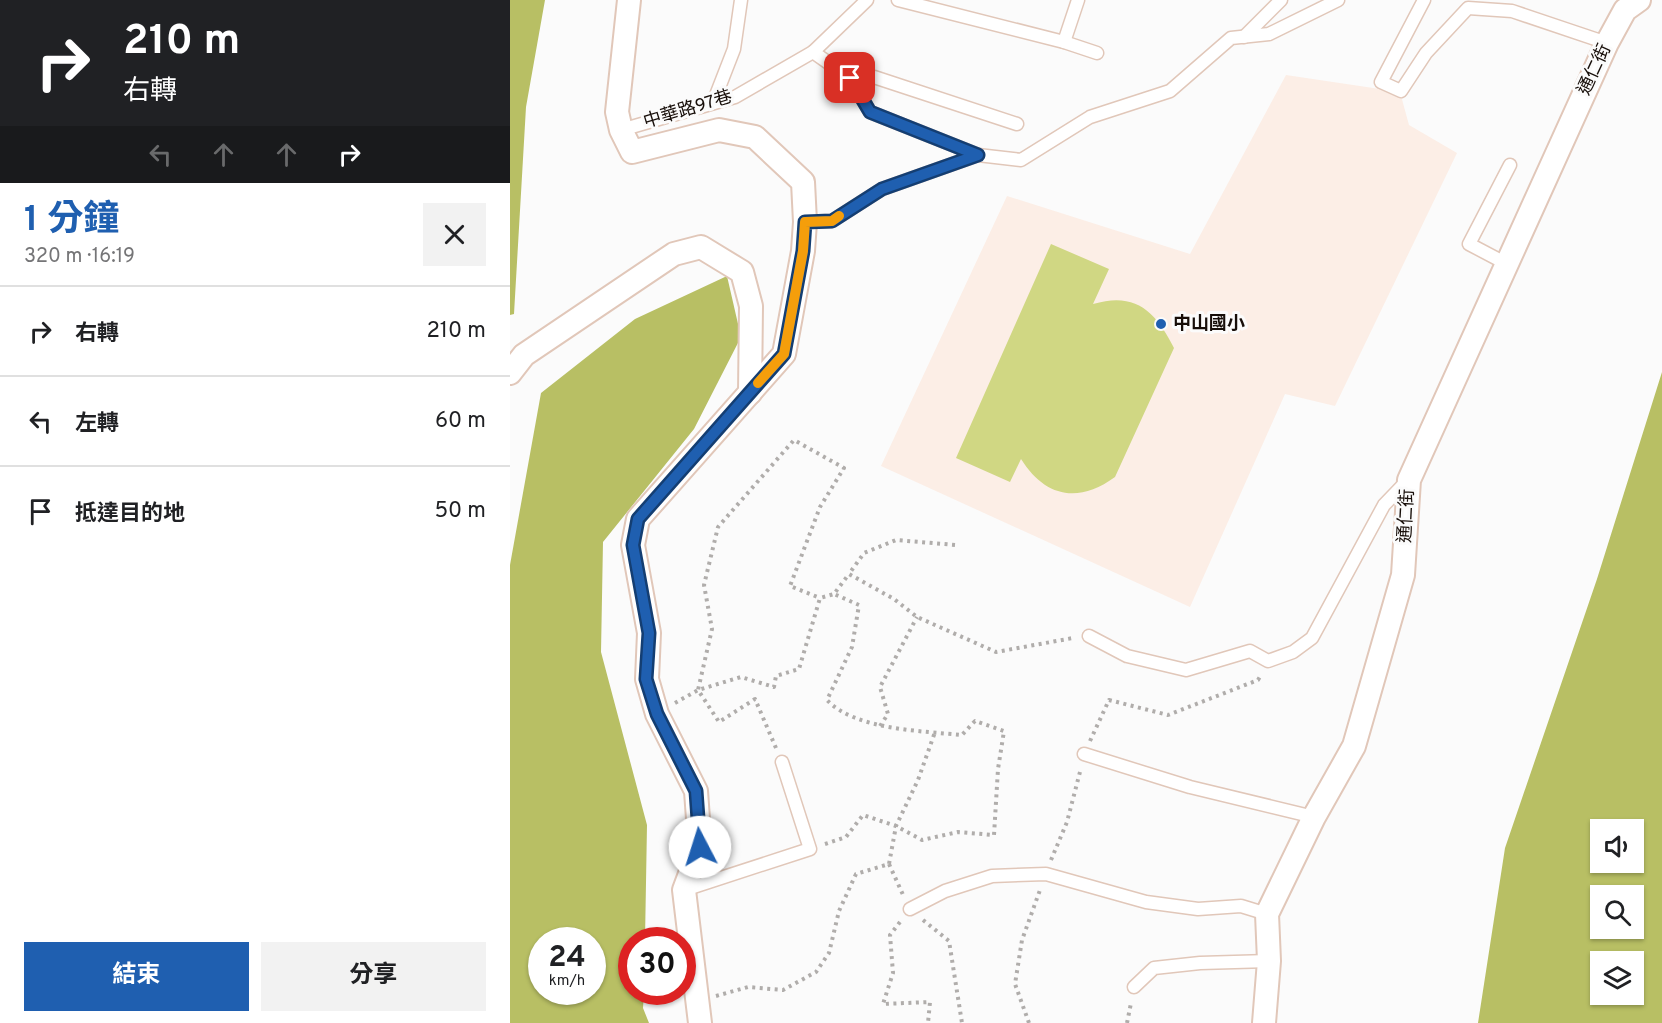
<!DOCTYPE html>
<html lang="zh-TW">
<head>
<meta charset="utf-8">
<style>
	:root { --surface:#fff; --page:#f2f2f2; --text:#202124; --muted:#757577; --line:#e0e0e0; --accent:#1f5fb0 }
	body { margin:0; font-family:Overpass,"Noto Sans TC",sans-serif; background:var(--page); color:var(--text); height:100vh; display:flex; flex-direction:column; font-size:22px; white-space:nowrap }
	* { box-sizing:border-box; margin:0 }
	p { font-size:20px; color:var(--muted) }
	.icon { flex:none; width:33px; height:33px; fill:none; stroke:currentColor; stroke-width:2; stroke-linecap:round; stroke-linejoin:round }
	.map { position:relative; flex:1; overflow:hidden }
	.side { display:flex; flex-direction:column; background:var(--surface); width:510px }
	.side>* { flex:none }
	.top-card { background:#202124; color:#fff; overflow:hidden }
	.buttons { position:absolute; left:1080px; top:819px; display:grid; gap:12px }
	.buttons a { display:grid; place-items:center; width:54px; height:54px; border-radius:0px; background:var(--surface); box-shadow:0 2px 4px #0004; font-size:30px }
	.speed { position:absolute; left:18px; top:927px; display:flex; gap:12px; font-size:30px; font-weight:700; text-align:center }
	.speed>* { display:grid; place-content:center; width:78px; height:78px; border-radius:50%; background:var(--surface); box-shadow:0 2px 4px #0004; line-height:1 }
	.speed small { font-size:15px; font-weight:400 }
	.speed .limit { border:9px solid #d22; background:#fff; color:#111 }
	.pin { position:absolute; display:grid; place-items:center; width:51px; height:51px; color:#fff; margin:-26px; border-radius:12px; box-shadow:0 3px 9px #0006 }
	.me { position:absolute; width:66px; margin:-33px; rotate:355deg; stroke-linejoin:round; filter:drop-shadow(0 0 4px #0008) }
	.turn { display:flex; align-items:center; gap:21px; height:126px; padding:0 24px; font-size:27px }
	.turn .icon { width:78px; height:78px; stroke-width:2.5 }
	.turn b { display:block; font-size:42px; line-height:51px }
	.lanes { display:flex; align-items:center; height:57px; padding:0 24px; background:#0003; justify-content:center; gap:30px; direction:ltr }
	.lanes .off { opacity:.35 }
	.round { display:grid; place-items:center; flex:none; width:63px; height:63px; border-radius:0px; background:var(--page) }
	.summary { display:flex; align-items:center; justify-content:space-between; height:102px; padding:0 24px }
	h1 { font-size:36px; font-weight:700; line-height:45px; color:var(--accent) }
	.primary-button { display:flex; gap:12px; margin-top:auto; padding:12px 24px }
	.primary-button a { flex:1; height:69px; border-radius:0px; background:var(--accent); color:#fff; font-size:24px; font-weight:700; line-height:69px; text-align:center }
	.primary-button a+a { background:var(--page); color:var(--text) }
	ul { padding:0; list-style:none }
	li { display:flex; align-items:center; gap:18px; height:90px; padding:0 24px; border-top:2px solid var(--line) }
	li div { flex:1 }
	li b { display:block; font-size:22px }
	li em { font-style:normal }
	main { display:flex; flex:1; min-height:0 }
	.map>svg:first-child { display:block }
</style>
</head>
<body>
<main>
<section class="side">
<div class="top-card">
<div class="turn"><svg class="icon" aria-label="right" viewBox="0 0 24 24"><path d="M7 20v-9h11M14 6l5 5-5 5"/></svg><div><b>210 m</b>右轉</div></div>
<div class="lanes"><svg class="icon off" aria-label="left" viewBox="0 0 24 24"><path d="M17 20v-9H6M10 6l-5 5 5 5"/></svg><svg class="icon off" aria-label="ahead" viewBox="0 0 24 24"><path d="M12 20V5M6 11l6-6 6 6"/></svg><svg class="icon off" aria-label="ahead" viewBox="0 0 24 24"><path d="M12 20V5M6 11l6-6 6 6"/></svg><svg class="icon" aria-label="right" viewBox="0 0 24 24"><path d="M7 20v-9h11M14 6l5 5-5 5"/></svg></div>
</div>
<div class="summary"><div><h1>1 分鐘</h1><p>320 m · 16:19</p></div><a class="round"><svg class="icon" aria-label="close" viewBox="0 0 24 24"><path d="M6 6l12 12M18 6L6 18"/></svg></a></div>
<ul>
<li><svg class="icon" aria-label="right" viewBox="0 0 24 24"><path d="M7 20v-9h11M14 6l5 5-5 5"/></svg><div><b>右轉</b></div><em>210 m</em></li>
<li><svg class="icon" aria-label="left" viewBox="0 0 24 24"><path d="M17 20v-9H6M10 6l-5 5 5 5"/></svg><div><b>左轉</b></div><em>60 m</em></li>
<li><svg class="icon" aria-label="arrive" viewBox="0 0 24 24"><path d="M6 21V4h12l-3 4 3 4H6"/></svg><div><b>抵達目的地</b></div><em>50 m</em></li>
</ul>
<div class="primary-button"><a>結束</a><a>分享</a></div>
</section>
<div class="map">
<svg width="1152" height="1023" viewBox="0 0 1152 1023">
	<rect width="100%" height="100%" fill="#fbfbfb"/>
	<polygon fill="#fceee6" points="776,75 890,92 899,125 947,153 825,406 775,394 680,607 371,466 497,196 680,254"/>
	<path fill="#d0d783" d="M541,244L599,269L583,304C626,291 646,312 664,348L605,477C568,504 535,497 511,459L500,482L446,458Z"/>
	<g fill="#b8bf64" fill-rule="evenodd">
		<polygon points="0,0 35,0 16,107 4,314 0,315"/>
		<path d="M217,276L231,337L184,429L93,542L91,652L137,825L135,940H122V992H134L133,1008L139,1023H0V565L31,393L125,319ZM32,940H82V992H32Z"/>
		<path d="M1152,372V1023H968L995,848L1087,579ZM1090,830H1124V862H1090ZM1090,896H1124V928H1090ZM1090,962H1124V994H1090Z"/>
	</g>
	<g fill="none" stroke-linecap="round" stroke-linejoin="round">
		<g stroke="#e1c7b9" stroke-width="15">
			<g id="lane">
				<polyline points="388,0 554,42 587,53"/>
				<polyline points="914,0 871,82 891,91 916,53 958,8 1002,11 1097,43"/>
				<polyline points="734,37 771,0"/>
				<polyline points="554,42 568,0"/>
				<polyline points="303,52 340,78 364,77 507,124"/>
				<polyline points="340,78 360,112 468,155"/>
				<polyline points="203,103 224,49 231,0"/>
				<polyline points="111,130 225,97 303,52 357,0"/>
				<polyline points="295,222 322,221 372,189 468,155 511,160 580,117 660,91 721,38 759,34 828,0"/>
				<polyline points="997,264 959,244 1000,165"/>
				<polyline points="579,636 617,656 676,670 740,651 758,661 783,652 802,638 874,505 898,480"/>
				<polyline points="574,754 680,787 804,817"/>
				<polyline points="174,890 300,849 272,762"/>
				<polyline points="400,909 435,891 482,876 536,874 636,902 688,909 731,906 757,914"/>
				<polyline points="624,987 644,968 690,963 759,961"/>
			</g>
		</g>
		<g stroke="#e1c7b9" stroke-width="26">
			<g id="street">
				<polyline points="119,0 107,112 111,130 122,152 209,130 245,137 293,182 295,222 293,251 274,354 128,519 123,545 139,633 137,679 147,714 186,791 190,847 174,890 190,1023"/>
				<polyline points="0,373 14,355 164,254 191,247 232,272 241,306 240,393"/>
				<polyline points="754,1023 759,961 757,914 804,817 844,746 893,575 899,480 1097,43 1115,10 1129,0"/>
			</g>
		</g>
		<g stroke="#b0adab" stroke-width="4" stroke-dasharray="3 4.5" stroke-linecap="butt">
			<polyline points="445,545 386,540 354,553 339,574 384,599 407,617 486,652 563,638"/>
			<polyline points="165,703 188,690 231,677 264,687 266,676 289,669 310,598 324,594"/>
			<polyline points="370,726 378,714 370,687 407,617"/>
			<polyline points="580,741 599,700 658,715 748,680 751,675"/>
			<polyline points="266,748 245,699 209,722 188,690 202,629 194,585 208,527 284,440 334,468 310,507 280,586 310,598"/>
			<path d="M315,844L336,837L353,815L386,826L412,840L448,832L484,835L488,769L494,731L465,721L452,735C413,731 345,730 317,700L342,647L349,605L324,594L339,574"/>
			<polyline points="541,860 557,822 571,768"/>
			<polyline points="379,864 394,897"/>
			<polyline points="413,920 439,941 452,1023"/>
			<polyline points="390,922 380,935 383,973 373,1004 420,1002 418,1023"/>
			<polyline points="206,996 238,987 273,990 306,972 319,953 329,911 346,874 379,864 386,826 408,780 425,732"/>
			<polyline points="519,1023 505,984 512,940 530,890"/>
			<polyline points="617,1023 621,1003"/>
		</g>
		<use href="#lane" stroke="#fff" stroke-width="12"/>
		<use href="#street" stroke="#fff" stroke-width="22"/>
	</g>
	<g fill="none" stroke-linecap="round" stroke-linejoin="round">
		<g stroke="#143e72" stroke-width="15">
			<polyline id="route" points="190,847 186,791 147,714 136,679 139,633 123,545 128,519 274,354 293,251 295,222 322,221 372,189 468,155 360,112 340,78"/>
		</g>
		<use href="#route" stroke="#1f5fb0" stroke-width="10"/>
		<polyline stroke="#f59e0b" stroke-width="10" points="248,383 274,354 293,251 295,222 322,221 329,216"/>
	</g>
	<circle fill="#1f5fb0" stroke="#fbfbfb" stroke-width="2" cx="651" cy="324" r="6"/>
	<g text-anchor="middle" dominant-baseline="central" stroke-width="6" stroke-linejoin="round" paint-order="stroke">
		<g font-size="18" fill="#170e09" stroke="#fbfbfb">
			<text transform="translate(1085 70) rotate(-65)">通仁街</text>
			<text transform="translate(178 110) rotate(-17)">中華路97巷</text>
			<text transform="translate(897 516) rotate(-87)">通仁街</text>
		</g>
		<g font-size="18" font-weight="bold" fill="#170e09" stroke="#fbfbfb" text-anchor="start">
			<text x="663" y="324">中山國小</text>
		</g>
	</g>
</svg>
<div class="buttons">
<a><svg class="icon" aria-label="sound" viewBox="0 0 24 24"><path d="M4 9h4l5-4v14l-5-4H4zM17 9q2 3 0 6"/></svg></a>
<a><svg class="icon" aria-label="search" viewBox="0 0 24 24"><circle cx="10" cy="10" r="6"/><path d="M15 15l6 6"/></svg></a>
<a><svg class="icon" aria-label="layers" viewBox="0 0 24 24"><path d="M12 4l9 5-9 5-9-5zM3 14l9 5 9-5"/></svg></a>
</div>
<div class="speed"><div>24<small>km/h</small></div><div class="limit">30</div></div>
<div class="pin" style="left:340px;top:78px;background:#d93025"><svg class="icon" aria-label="arrive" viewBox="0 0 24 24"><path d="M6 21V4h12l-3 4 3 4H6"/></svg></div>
<svg class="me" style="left:190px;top:847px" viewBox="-20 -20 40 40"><circle r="19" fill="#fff"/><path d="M0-13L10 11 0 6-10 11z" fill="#1f5fb0"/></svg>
</div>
</main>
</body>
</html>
